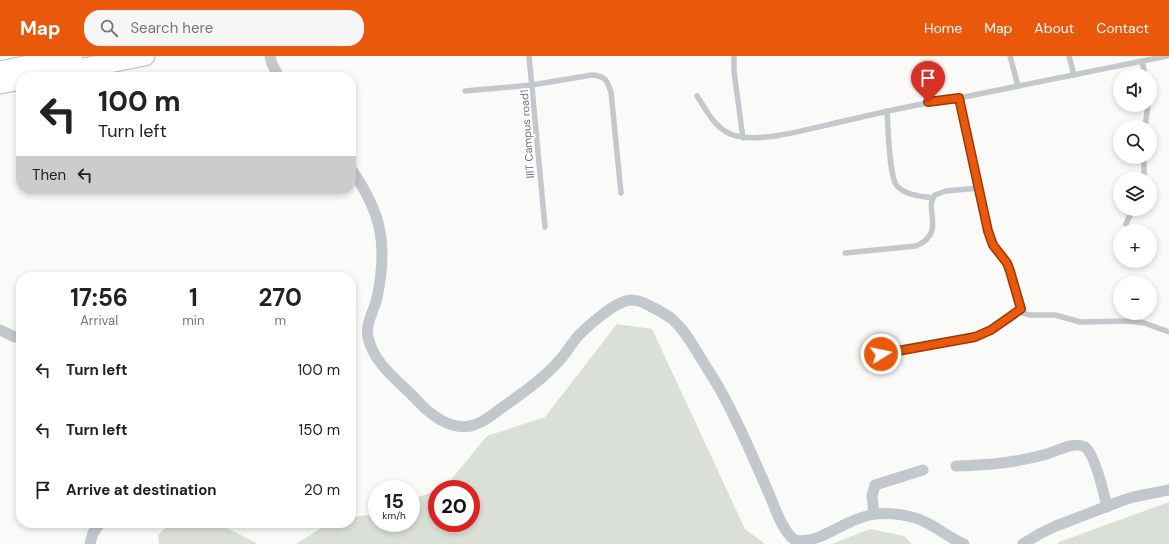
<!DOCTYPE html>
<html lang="en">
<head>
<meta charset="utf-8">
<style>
	:root { --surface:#fff; --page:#f6f6f6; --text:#222; --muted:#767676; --accent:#ea580c }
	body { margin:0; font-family:"DM Sans",sans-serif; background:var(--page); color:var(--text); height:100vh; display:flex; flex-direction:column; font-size:15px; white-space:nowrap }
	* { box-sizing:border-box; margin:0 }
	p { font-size:13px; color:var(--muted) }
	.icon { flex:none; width:22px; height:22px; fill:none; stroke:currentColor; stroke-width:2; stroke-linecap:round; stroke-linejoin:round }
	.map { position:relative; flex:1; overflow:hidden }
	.side { position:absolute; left:16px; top:216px; width:340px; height:256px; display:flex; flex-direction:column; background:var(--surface); border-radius:16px; box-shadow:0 2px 6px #0003 }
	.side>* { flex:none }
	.top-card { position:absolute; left:16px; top:16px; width:340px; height:122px; border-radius:16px; box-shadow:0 2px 6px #0003; background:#fff; color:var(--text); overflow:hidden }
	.fabs { position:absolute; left:1113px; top:12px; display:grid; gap:8px }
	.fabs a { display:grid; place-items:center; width:44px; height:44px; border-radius:50%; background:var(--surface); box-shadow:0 2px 6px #0003; font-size:20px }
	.speed { position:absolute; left:368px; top:424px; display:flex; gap:8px; font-size:20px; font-weight:700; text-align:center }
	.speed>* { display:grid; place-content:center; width:52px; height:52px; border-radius:50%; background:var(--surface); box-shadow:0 2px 6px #0003; line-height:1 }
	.speed small { font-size:10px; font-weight:400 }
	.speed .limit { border:6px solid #d22; background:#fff; color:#111 }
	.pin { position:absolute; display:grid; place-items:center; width:34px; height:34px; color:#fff; margin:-41px -17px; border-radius:50% 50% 50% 0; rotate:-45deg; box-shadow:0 0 4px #0007 }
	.pin .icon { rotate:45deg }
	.me { position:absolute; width:44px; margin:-22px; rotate:80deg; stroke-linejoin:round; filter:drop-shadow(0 0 3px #0008) }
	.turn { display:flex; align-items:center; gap:14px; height:84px; padding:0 16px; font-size:18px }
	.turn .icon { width:52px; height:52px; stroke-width:2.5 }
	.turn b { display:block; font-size:28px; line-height:34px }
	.then { display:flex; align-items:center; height:38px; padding:0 16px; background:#0003; gap:8px; font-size:15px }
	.eta { display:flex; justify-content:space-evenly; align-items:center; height:68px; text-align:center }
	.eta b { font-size:24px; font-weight:700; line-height:28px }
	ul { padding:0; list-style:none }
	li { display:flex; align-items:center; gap:12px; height:60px; padding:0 16px }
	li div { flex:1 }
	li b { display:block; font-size:15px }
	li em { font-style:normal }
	header { display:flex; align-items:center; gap:24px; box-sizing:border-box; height:56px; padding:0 20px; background:var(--accent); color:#fff }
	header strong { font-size:19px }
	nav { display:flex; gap:22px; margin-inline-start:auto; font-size:14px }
	.search { width:280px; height:36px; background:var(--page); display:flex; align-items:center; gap:10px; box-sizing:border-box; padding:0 14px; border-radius:16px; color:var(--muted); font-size:15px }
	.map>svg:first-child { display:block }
</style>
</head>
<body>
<header>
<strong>Map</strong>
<div class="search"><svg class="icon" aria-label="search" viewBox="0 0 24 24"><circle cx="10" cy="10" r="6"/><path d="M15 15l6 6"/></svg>Search here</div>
<nav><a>Home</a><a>Map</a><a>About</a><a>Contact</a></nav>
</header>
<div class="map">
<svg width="1169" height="488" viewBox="0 0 1169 488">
	<rect width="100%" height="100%" fill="#fafaf8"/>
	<g fill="#dadfd7">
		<polygon points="617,268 652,273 745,473 765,488 296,488 329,467 351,467 351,461 370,459 377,456 377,467 411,467 411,444 437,434 437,467 471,467 471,433 439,433 445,431 487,380 545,361"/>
		<polygon points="1169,446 1169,488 1057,488 1059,486"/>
		<polygon points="171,467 205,467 223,470 258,488 159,488 158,479"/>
		<polygon points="870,473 904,480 912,488 832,488"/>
	</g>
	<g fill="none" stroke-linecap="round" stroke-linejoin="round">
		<g stroke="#b4b9bd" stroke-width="21">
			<g id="trunk">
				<polyline points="0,15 73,0"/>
				<polyline points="38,21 145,0"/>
				<polyline points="0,28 21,24"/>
			</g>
		</g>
		<g stroke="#c3c8cc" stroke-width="5.5">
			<polyline points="529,0 545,171"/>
			<polyline points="734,0 734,16 743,82"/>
			<polyline points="1010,0 1018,30"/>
			<polyline points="1069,0 1074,19"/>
			<polyline points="1142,5 1145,19"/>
			<path d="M465,35L532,29L592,19C606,20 607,25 611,36L621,137"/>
			<path d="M697,40C707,55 715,73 733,79C758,88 813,72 840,66C880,57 919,47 959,42L1167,0"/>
			<polyline points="959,42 988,175 993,189 1007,207 1010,215 1019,249 1023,257 1030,259 1055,259 1080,266 1130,265 1144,267 1169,276"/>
			<path d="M887,55C888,70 889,121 897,130C905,139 921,140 932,142"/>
			<polyline points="1145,71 1148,49"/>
			<polyline points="1144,101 1144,123"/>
			<polyline points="1126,168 1133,153"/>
			<path d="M845,197L916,190C947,177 923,153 935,139L946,135L979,132"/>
			<polyline points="881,298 975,281 991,274 1021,253"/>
		</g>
		<g stroke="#c3c8cc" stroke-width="11">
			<polyline points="270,0 272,8 279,21"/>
			<path d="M351,113C382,157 388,189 377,242C374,255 365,268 368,281C373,305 393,321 410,337C417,344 423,352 432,358C443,367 460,374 474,369C484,366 492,359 500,353C520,339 542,324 559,305C565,298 571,289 577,281C588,270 615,245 631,244C637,244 645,247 650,250C658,254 666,258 672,263C685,274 693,290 702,304C709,316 717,327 723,339C741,372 755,406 770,440C775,452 783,477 795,484C812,488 831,475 846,468C854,464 865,460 874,458C892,456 913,459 929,468C941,474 951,483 964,488"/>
			<polyline points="0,274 15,281 21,281"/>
			<path d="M956,410C989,409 1015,407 1047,398C1057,395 1074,385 1085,391C1095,398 1104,438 1107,451"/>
			<polyline points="874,458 872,440 875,429 923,414"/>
			<polyline points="90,488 93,477 100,467"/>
			<polyline points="1023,488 1041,477 1056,470 1121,445 1133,441 1169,434"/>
		</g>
		<use href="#trunk" stroke="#fff" stroke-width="19"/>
	</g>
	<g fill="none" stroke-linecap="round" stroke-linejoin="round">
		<g stroke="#983908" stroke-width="10">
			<polyline id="route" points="881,298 975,281 991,274 1021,253 1010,215 1007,207 993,189 988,175 959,42 928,46"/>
		</g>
		<use href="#route" stroke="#ea580c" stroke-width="7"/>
	</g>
	<g text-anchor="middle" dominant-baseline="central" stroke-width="4" stroke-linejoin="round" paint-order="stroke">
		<g font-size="11" fill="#657683" stroke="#fff">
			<text transform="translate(527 78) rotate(-94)">IIIT Campus road1</text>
		</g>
	</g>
</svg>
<div class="fabs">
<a><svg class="icon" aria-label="sound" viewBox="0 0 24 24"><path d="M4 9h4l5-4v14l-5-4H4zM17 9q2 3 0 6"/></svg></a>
<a><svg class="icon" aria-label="search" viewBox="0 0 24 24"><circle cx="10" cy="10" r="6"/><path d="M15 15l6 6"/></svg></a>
<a><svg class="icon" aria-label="layers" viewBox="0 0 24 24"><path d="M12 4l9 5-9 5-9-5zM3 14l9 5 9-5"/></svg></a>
<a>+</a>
<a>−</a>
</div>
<div class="speed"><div>15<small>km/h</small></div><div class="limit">20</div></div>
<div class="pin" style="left:928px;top:46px;background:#d93025"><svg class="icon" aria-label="arrive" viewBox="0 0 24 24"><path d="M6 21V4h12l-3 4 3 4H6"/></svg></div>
<svg class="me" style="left:881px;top:298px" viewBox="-20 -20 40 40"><circle r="17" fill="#ea580c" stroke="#fff" stroke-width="3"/><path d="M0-11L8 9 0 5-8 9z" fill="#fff"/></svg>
<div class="top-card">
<div class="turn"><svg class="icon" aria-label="left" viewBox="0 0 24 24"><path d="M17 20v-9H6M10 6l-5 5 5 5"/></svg><div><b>100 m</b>Turn left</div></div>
<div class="then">Then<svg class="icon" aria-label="left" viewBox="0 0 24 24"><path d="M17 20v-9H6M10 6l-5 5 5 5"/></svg></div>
</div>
<section class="side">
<div class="eta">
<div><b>17:56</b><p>Arrival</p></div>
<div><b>1</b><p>min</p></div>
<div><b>270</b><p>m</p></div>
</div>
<ul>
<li><svg class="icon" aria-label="left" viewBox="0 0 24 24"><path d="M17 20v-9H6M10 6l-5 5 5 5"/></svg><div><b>Turn left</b></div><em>100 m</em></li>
<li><svg class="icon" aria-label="left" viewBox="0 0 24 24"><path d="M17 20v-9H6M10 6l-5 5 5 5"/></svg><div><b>Turn left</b></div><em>150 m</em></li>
<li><svg class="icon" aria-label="arrive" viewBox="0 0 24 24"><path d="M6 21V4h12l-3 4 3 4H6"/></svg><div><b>Arrive at destination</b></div><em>20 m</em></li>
</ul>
</section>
</div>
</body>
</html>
